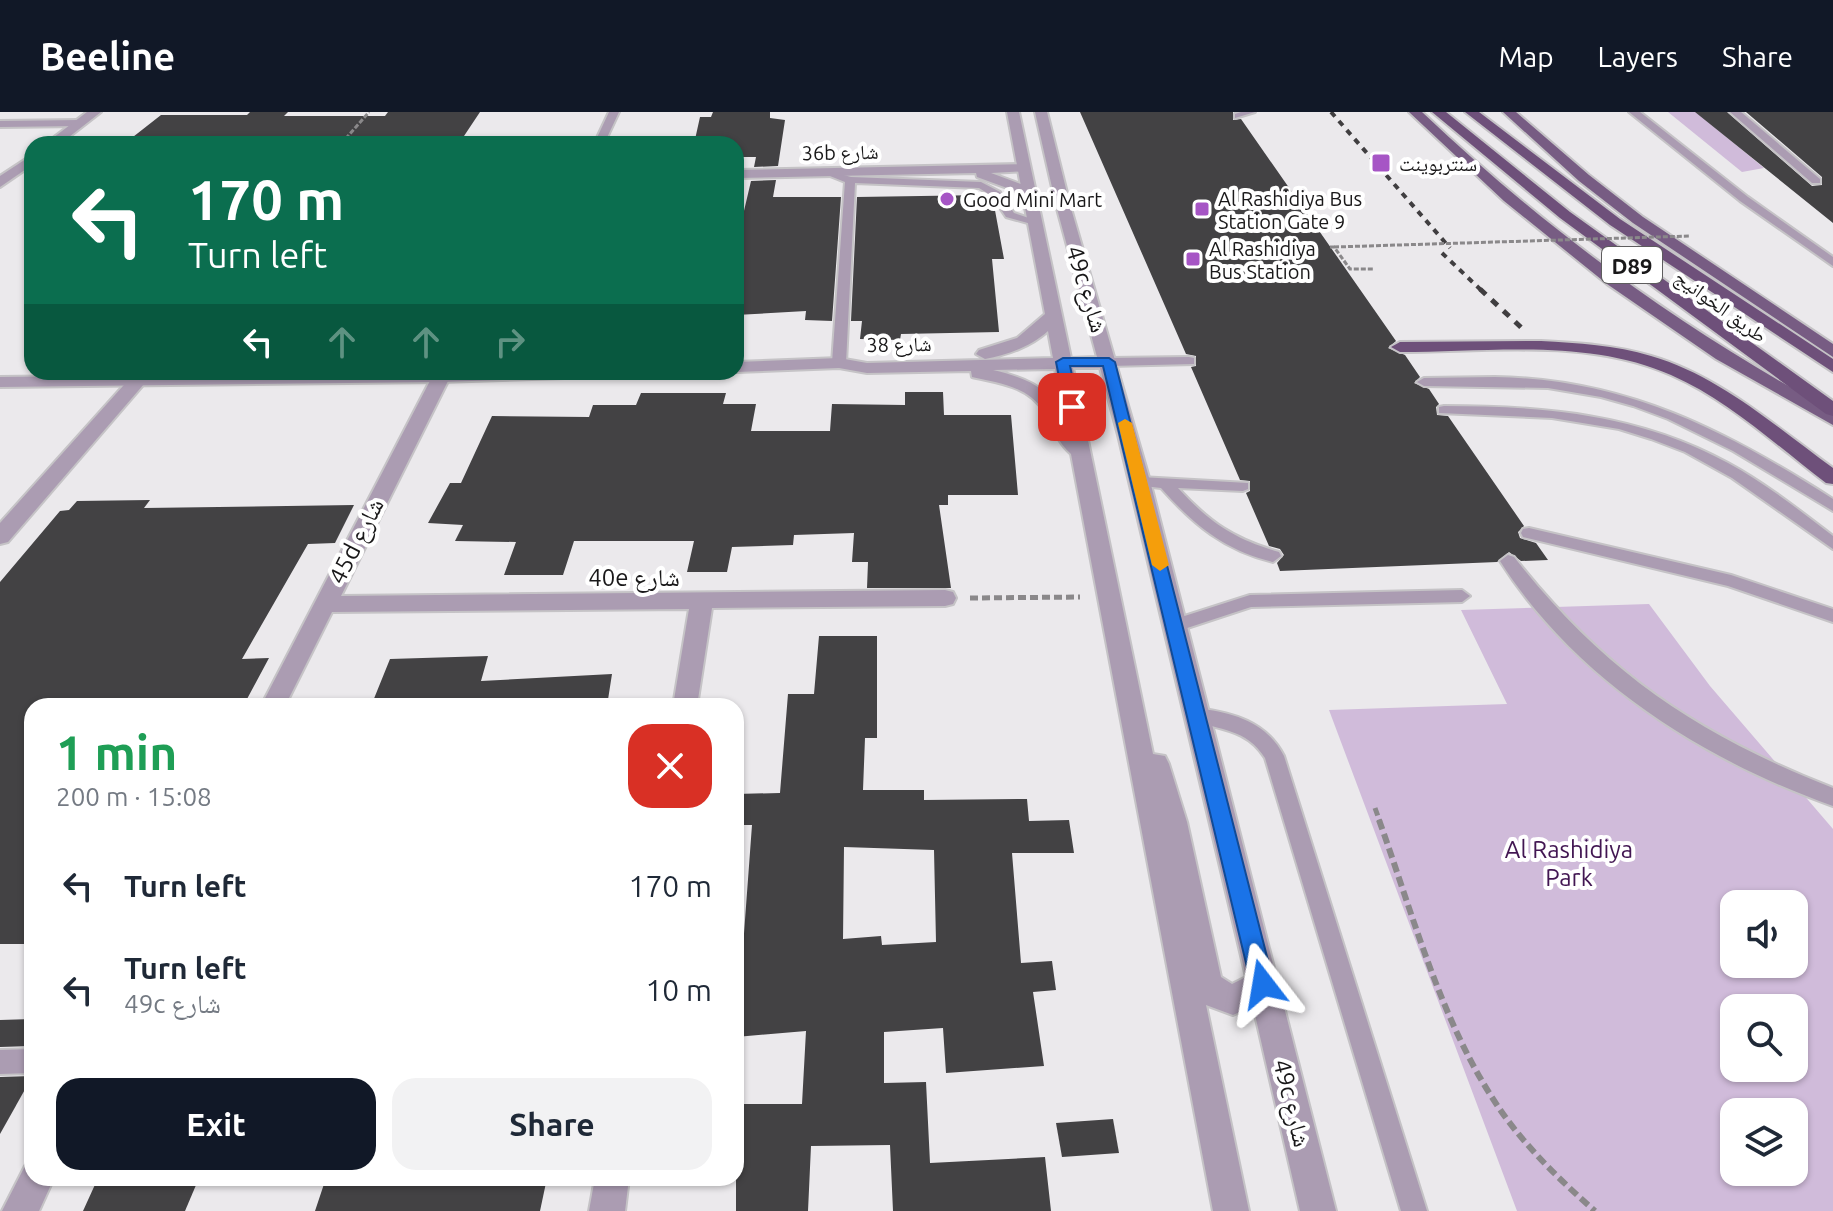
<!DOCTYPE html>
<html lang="en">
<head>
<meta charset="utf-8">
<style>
	:root { --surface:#fff; --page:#f2f2f3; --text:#1f2937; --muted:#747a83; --accent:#111827 }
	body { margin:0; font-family:Ubuntu,"Noto Naskh Arabic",sans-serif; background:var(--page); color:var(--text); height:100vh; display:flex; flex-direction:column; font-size:30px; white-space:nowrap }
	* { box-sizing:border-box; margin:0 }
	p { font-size:26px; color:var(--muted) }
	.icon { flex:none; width:44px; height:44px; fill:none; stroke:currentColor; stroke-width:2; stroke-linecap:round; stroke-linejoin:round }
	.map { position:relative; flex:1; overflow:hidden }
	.side { position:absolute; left:24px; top:586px; width:720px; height:488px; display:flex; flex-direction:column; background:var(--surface); border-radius:24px; box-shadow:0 2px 6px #0004 }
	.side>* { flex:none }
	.top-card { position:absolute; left:24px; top:24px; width:720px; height:244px; border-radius:24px; box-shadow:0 2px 6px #0004; background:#0b6e4f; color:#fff; overflow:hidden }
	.tools { position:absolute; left:1720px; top:778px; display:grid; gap:16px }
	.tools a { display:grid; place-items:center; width:88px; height:88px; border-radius:16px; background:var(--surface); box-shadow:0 2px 6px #0004; font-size:40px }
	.pin { position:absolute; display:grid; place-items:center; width:68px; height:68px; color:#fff; margin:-34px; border-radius:16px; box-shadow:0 4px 12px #0006 }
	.me { position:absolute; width:88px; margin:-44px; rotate:346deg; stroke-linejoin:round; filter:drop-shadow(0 0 6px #0008) }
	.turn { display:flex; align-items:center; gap:28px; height:168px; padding:0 32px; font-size:36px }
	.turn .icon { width:104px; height:104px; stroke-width:2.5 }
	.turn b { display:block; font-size:56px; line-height:68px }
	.lanes { display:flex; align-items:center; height:76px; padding:0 32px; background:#0003; justify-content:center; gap:40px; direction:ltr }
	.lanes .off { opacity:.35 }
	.round { display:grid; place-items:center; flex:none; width:84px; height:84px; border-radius:24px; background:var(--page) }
	.overview { display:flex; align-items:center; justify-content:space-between; height:136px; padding:0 32px }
	h1 { font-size:48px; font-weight:700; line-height:60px; color:#1e9e55 }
	.primary-button { display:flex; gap:16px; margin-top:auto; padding:16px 32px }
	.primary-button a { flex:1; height:92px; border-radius:24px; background:var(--accent); color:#fff; font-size:32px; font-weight:700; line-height:92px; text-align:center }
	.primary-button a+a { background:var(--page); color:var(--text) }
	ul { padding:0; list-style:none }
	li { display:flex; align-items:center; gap:24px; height:104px; padding:0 32px }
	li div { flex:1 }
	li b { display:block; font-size:30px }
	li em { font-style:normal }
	header { display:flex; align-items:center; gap:48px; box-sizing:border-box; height:112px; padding:0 40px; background:var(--accent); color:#fff }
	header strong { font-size:38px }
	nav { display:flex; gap:44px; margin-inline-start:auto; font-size:28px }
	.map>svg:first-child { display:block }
</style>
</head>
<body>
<header>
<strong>Beeline</strong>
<nav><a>Map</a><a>Layers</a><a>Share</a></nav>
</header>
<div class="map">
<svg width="1833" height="1099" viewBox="0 0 1833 1099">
	<rect width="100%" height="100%" fill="#ebe9ec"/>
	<g fill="#d0bbda" fill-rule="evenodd">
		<polygon points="1668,0 1696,0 1764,56 1742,60"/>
		<path d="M1649,492L1710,574L1833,717V1099H1517L1329,598L1507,592L1461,498ZM1734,792H1794V852H1734ZM1734,896H1794V956H1734ZM1734,1000H1794V1060H1734Z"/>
	</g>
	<g fill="#434244" fill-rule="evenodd">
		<polygon points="250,0 288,0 284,4 385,4 388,0 480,0 460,30 454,32 124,32 161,3 247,3"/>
		<polygon points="713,0 770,0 770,6 785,8 778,54 754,55 756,45 736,45 736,32 694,32 700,5 711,5"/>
		<polygon points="1080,0 1233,0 1233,8 1241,7 1396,229 1388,236 1405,243 1420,265 1414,271 1429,277 1439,292 1436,295 1437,303 1448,304 1524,414 1518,420 1520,426 1536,431 1548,448 1521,449 1509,440 1497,450 1280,459 1277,451 1284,443 1280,437 1269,434 1246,381 1250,379 1250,369 1240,368 1191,255 1196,254 1196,244 1186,242"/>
		<polygon points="1695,0 1727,0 1812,74 1822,73 1822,65 1746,0 1833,0 1833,111"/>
		<polygon points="776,68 773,85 841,85 832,209 805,208 806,199 736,203 736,133 751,69"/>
		<polygon points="985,83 994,93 1004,147 992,147 999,220 901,222 900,228 860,227 862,209 851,209 857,85"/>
		<polygon points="905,280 943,280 944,303 1011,303 1018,383 948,383 948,393 939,393 951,476 867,476 868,450 852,450 854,421 794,423 793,433 732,435 727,460 687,460 694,429 574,429 563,463 504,463 516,430 455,429 463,413 428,411 450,371 461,371 492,304 589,305 593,293 636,293 641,281 726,281 723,292 756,292 751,319 830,319 832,292 905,293"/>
		<polygon points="150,388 144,396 354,393 335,431 308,432 242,547 269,546 247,587 219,588 215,594 32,594 32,832 0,832 0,470 60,399 69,398 77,389"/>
		<path d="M819,524H877V626H865L863,678H924V688L1027,687L1029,709L1069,708L1074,741H1012L1021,851L1052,849L1056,878L1033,880L1044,954L946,961L943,916L884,920V971L926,970L930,1051L1045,1045L1051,1099H893L890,1033L811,1034L808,1099H736V992H802L806,919L736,925V835H743L752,713H736V682L780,681L788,582H814ZM844,735L934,738L936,830L882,833L881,824L843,827Z"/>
		<polygon points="488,544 481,569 612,562 607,594 371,594 390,547"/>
		<polygon points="32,907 32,934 0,935 0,908"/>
		<polygon points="32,964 32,965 0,1022 0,965"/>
		<polygon points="1113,1007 1119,1041 1062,1045 1056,1011"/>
		<polygon points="98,1066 199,1066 185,1099 83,1099"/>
		<polygon points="326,1066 547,1066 540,1099 315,1099"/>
	</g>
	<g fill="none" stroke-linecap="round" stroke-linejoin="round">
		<g stroke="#c5c3c6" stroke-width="4">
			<g id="service">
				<polygon points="609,0 619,0 604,32 594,32"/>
				<polygon points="1241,0 1255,0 1235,6 1235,2"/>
				<polygon points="1629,0 1640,0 1748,85 1833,145 1833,154 1740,89"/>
				<polygon points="1730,0 1741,0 1820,67 1820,71 1812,71"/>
				<polygon points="0,9 80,8 85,11 80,14 0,15"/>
				<polygon points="825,58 851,65 981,70 1000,80 1014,101 1041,110 1035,113 1006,105 992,84 979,76 855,71 846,251 839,255 832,251 845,70 825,62"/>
				<polygon points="1189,245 1194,246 1194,252 1109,254 1102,250 1109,246"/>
				<path d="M1495,265C1626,267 1725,318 1833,387V399L1733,339L1668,307L1633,294L1601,285L1548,276L1424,274L1417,270L1424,266Z"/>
				<path d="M1444,294C1543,294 1639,302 1728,351C1765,371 1799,398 1833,424V437L1732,366L1685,340L1651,327L1619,317L1552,306L1439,301V295Z"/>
				<path d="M1140,365L1248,371V377L1243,379L1178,376C1210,411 1234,427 1279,440L1281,444L1273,450C1224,438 1194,413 1161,376L1135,373L1132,370Z"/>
				<polygon points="1529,416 1731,463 1833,497 1833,510 1728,474 1523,425 1521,421 1523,417"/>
				<path d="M1508,443L1514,445C1604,560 1698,623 1833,676V694C1703,648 1575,567 1500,449Z"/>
				<polygon points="1462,478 1470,484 1462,490 1251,495 1175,520 1166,514 1169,509 1250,483"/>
				<path d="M1197,596C1233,601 1266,609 1284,644L1427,1099H1401L1265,646C1247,617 1220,618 1190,608L1188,603L1190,598Z"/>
				<polygon points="32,937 32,961 0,962 0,938"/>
			</g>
		</g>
		<g stroke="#c5c3c6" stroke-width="4">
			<g id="minor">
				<polygon points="87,0 101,0 60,32 45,32"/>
				<polygon points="32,43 32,53 0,75 0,64"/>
				<polygon points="1024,52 1029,53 1029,59 991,61 1034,77 1036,80 1029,84 977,65 976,61 736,66 736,58"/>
				<polygon points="439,260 450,265 341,484 945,478 953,480 956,486 953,492 945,494 712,496 697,594 673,594 689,497 332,500 285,594 261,594 432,265"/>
				<polygon points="138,263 144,264 147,268 144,272 8,430 0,432 0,411 132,264"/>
				<polygon points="32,1051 32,1066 54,1066 39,1099 2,1099 25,1054"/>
				<polygon points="595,1066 629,1066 625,1099 589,1099"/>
			</g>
		</g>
		<g stroke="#c5c3c6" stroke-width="4">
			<g id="tertiary">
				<path d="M1007,0H1019L1071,246L1097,245L1056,93L1035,0H1047L1070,93L1150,369L1336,1099H1300L1253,894L1233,903L1206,893L1249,1099H1213L1071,342C1058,331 1052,314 1044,300C1029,274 998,271 972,265L971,259L867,261L839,256L736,260H735L736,250L839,246L867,251L1053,246L1048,219C1030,235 1009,242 985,247L976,242L979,238L1017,226L1045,202ZM1073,256H1100L1118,323L1246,865L1232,872L1221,865L1187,710L1169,652L1165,644L1153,642ZM1055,257L1063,302C1047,274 1023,265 993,258Z"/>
				<polygon points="405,260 605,260 596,265 441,270 0,275 0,265"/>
			</g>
		</g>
		<g stroke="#c5c3c6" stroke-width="4">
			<g id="primary">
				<path d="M1409,0H1422C1546,118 1683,218 1833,299V313L1716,247L1607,172L1504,89Z"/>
				<polygon points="1503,0 1516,0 1589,63 1643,105 1833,232 1833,245 1633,111 1579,69"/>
			</g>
		</g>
		<g stroke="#c5c3c6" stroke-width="4">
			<g id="trunk">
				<polygon points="1432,0 1446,0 1570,100 1833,289 1833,304 1826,302 1560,106"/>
				<polygon points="1465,0 1479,0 1620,107 1833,247 1833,260 1610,113"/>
				<path d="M1541,229C1578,231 1615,233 1651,244C1720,264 1776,315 1833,356V372L1826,371C1776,333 1728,288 1671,263C1588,226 1488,240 1400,240L1391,235L1400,230Z"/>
			</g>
		</g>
		<g stroke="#8a888a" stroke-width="3" stroke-dasharray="5 2" stroke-linecap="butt">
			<polyline points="341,32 369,0"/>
			<polyline points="1330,135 1334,135 1350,157 1374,157"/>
		</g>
		<g stroke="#8a888a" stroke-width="5" stroke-dasharray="8 4" stroke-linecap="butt">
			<polyline points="970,486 1080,485"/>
			<polyline points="1375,696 1380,710"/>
		</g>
		<path stroke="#8a888a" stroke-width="6" stroke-dasharray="10 5" stroke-linecap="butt" d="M1379,708C1415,808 1443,919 1506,1006C1532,1041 1563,1071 1595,1099"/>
		<use href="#service" fill="#ab9cb2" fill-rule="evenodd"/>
		<use href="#minor" fill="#ab9cb2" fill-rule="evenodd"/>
		<use href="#tertiary" fill="#ab9cb2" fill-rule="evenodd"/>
		<use href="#primary" fill="#775c83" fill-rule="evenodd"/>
		<use href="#trunk" fill="#6e507a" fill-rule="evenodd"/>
		<g stroke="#403e40" stroke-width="4" stroke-dasharray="6 6" stroke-linecap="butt">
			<polyline points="1331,0 1450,136"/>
			<polyline points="1442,141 1482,179"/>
		</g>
		<polyline stroke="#403e40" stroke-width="5" stroke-dasharray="8 8" stroke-linecap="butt" points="1480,177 1525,219"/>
		<polyline stroke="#8a888a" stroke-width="3" stroke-dasharray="5 2" stroke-linecap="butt" points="1334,135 1690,124"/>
	</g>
	<polygon fill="#1a73e8" stroke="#114b97" stroke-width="2" points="1063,246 1109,246 1115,250 1274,872 1271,880 1263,883 1255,880 1251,872 1103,254 1070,254 1079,295 1072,299 1065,295 1056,250"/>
	<polygon fill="#f59e0b" points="1125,307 1132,311 1169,453 1160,459 1152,453 1118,311"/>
	<g fill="#a655c5" stroke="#fff" stroke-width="3">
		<rect x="1371" y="41" width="20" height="20" rx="4"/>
		<circle cx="947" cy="87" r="8"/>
		<rect x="1194" y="89" width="16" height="16" rx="4"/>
		<rect x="1185" y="139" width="16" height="16" rx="4"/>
	</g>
	<g text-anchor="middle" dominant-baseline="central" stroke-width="8" stroke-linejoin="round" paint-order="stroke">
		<g font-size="20" fill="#191819" stroke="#fff">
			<text transform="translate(840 40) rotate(-1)">36b شارع</text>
			<text transform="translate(1721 194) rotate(36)">طريق الخوانيج</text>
			<text transform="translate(899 232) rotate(-1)">شارع 38</text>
		</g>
		<g font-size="20" fill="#191819" stroke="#fff" text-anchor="start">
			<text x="1399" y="51">سنتربوينت</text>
			<text x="1218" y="86">Al Rashidiya Bus<tspan x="1218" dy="23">Station Gate 9</tspan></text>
			<text x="963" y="87">Good Mini Mart</text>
			<text x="1209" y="136">Al Rashidiya<tspan x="1209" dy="23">Bus Station</tspan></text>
		</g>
		<rect fill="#fff" stroke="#5e5d5e" stroke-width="2" x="1602" y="135" width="60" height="36" rx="6"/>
		<g font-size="22" font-weight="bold" fill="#191819">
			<text x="1632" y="153">D89</text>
		</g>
		<g font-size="24" fill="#191819" stroke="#fff">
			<text transform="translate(1087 177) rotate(73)">49c شارع</text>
			<text transform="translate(356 429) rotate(-63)">45d شارع</text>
			<text x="634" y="465">40e شارع</text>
			<text transform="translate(1292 991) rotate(76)">49c شارع</text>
		</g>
		<g font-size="24" fill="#421652" stroke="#fff">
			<text x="1569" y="737">Al Rashidiya<tspan x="1569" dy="28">Park</tspan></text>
		</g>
	</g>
</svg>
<div class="tools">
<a><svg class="icon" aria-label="sound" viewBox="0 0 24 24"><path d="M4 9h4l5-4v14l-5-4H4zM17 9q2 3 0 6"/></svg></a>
<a><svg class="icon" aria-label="search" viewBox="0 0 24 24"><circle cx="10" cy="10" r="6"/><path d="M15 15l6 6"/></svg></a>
<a><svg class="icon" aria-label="layers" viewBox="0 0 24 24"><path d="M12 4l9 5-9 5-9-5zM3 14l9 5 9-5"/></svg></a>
</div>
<div class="pin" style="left:1072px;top:295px;background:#d93025"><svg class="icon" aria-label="arrive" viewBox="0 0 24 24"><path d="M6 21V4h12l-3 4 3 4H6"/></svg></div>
<svg class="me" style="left:1263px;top:872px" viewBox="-20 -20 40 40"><path d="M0-17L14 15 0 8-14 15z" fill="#1a73e8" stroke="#fff" stroke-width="4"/></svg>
<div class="top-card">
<div class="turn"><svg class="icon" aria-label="left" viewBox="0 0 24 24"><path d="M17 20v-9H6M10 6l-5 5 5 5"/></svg><div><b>170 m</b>Turn left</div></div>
<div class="lanes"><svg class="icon" aria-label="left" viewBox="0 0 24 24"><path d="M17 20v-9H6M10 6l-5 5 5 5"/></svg><svg class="icon off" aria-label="ahead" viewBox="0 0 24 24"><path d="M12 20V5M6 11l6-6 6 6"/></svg><svg class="icon off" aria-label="ahead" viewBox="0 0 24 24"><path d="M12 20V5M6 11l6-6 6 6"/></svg><svg class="icon off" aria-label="right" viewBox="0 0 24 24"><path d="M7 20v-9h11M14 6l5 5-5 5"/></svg></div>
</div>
<section class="side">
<div class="overview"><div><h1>1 min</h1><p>200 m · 15:08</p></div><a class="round" style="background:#d93025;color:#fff"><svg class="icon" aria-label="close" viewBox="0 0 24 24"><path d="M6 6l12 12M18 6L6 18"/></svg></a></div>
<ul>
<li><svg class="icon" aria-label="left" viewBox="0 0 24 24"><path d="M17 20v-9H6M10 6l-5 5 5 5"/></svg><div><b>Turn left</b></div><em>170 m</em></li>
<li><svg class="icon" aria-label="left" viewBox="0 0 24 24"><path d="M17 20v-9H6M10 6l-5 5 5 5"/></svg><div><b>Turn left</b><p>49c شارع</p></div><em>10 m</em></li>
</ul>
<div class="primary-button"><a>Exit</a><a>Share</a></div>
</section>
</div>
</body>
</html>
